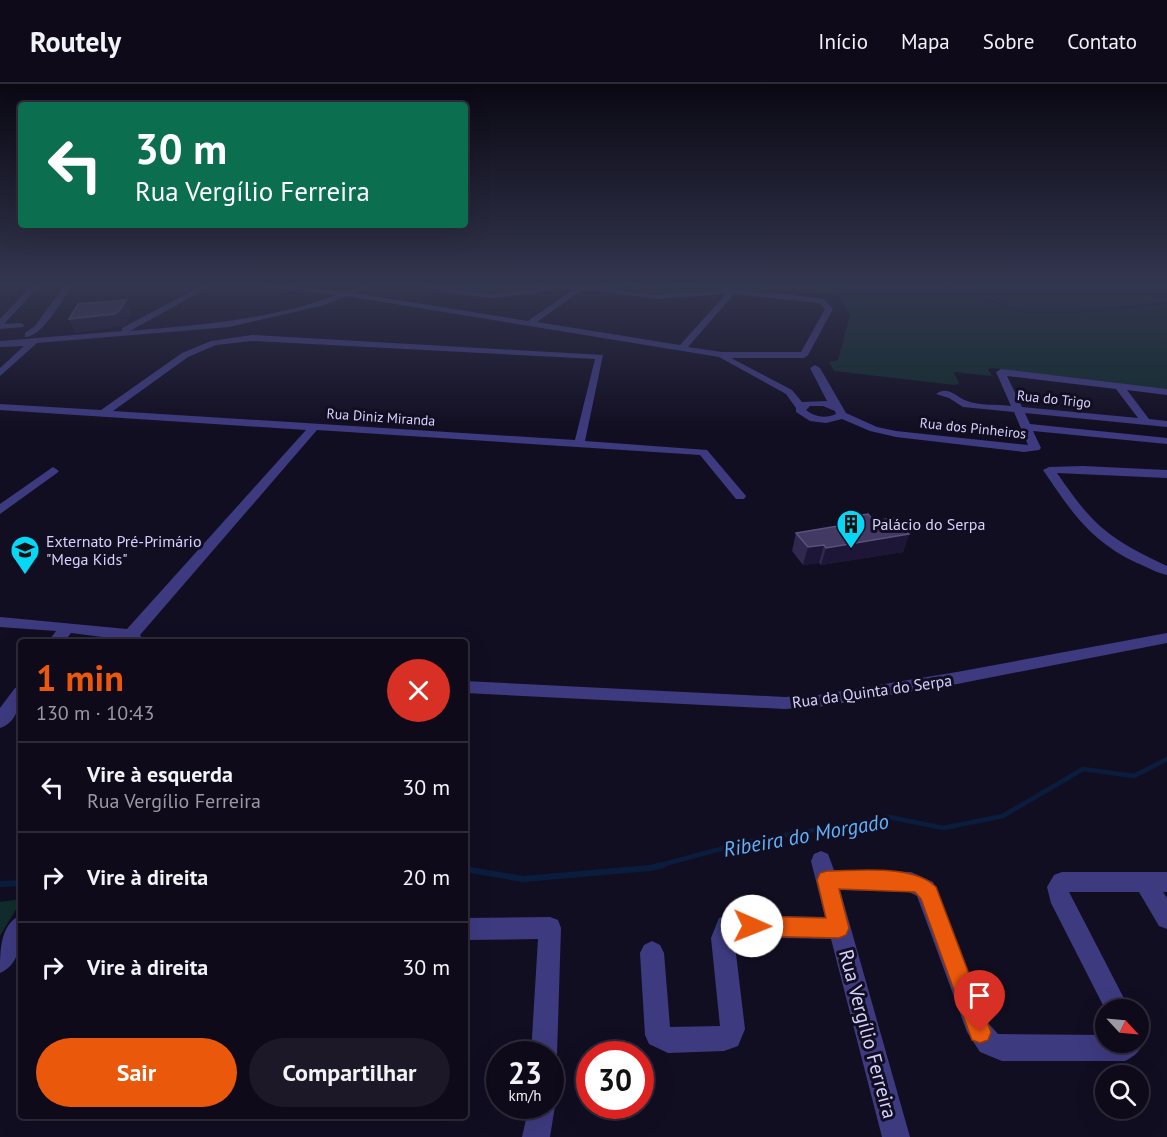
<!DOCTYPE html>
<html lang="pt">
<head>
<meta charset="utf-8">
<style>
	:root { --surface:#0e0a1a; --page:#1c1827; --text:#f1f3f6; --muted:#9b9aa2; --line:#2e2b39; --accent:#ea580c }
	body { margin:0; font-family:"PT Sans",sans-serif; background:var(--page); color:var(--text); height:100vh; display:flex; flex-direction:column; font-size:22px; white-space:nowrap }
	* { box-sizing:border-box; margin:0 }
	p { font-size:20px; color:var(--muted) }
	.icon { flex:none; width:33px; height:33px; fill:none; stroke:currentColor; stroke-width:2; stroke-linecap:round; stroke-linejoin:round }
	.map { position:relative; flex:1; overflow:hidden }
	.sheet { position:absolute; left:18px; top:555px; width:450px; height:480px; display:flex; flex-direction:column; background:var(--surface); border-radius:6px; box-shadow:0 6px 24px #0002,0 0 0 2px var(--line) }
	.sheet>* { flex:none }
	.banner { position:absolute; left:18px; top:18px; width:450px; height:126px; border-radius:6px; box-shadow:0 6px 24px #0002,0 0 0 2px var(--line); background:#0b6e4f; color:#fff; overflow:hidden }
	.needle { width:39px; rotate:116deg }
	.tools { position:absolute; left:1095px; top:915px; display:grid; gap:12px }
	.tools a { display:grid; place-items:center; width:54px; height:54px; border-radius:50%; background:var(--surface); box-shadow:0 6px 24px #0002,0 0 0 2px var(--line); font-size:30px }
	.speed { position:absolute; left:486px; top:957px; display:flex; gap:12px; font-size:30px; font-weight:700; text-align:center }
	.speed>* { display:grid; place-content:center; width:78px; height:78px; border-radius:50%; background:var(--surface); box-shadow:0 6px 24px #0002,0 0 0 2px var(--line); line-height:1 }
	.speed small { font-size:15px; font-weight:400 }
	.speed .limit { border:9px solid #d22; background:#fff; color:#111 }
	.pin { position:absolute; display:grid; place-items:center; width:51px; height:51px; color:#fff; margin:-62px -26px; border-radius:50% 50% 50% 0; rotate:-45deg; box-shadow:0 0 6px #0007 }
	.pin .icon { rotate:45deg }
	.me { position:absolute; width:66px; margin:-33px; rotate:91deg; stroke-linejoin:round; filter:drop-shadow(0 0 4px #0008) }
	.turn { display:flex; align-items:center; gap:21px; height:126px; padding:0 18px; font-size:27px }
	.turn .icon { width:78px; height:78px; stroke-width:2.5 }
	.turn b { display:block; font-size:42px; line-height:51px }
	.round { display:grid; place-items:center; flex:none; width:63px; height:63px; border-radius:32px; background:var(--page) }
	.summary { display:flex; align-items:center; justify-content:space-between; height:102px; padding:0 18px }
	h1 { font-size:36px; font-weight:700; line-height:45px; color:var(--accent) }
	.primary-button { display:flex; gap:12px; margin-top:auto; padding:12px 18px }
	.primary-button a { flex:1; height:69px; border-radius:36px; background:var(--accent); color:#fff; font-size:24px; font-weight:700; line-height:69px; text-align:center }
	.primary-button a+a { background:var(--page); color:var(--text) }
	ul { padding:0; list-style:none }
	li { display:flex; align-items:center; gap:18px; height:90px; padding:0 18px; border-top:2px solid var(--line) }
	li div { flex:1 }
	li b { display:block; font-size:22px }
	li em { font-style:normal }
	header { display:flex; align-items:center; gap:36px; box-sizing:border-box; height:84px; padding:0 30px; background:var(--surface); border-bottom:2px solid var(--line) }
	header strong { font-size:28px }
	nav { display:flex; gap:33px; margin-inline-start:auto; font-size:21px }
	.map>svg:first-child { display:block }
</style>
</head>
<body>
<header>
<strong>Routely</strong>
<nav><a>Início</a><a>Mapa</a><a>Sobre</a><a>Contato</a></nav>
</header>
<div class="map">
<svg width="1167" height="1053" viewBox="0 0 1167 1053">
	<rect width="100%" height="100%" fill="#120e22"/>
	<g fill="#112c2c">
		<polygon points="429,199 1167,199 1167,306 992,284 988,285 992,292 954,288 959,299 955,301 834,287 829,278 838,276 850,231 838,211 787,205 670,211 575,200 551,200 531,206 481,209 448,205"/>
		<polygon points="21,815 21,817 0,852 0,818"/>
	</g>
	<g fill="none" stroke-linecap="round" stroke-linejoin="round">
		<g stroke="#0b1d3f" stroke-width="2">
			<polyline points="460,199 490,202 520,199"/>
			<polyline points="598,199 657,207 722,199"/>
			<polyline points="936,199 1025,228 1079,228 1167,219"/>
		</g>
		<polyline stroke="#0b1d3f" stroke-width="4.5" points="657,782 750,757 889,733 943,744 1003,732 1083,685 1134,692 1167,675"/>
		<g stroke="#0b1d3f" stroke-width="6">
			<polyline points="465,785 523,795 650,784 663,781"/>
			<polyline points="0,800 21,799"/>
		</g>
		<g fill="#3e3a80" fill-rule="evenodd">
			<polygon points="34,199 42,199 4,240 20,239 24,241 23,243 0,245 0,235"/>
			<path d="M66,199H74C64,213 42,254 25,253V249L35,242Z"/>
			<path d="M207,199H216L130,247C199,241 270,236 336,211L233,199C270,199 305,206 341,207C354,208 365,199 378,199L354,209L528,237L574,205L555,204L532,210L491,214L440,208L416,199L491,210L532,206L555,200L582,201L657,211L715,205L770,208L824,215L833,225L808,271L804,274H731L792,306L802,318L827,317L810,284L815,281L820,284L846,329L877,343L896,347L1028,361L1014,328L963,323L949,314L936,310C948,301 956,313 967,317C979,322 998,320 1011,322L996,288L1001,285L1167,305V311L1127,306L1149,335L1167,337V343L1025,329L1030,340L1167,354V360L1033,347L1041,364L1039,366L1024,368L896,353L870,347L842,335L826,339L810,337L796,328V324L786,310L719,273L346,212L325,221L229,243L37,259L0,292V284L24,262L0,263V257L122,247V244ZM583,205L657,215L726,210L680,261L537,238ZM734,210L819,219L825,225L801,268H722L688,263ZM1007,292L1116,305L1138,334L1022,323ZM810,322H823L835,327L836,330C825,335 815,333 806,326Z"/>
			<path d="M252,251L603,271L585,357L707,366L746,412L744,415H736L700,371L317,346L140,551L145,558H128L126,556L71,549L64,558H48L56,547L0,543V533L127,545L306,346L0,326V320L101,326L182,269L211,257ZM252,257L595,275L575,356L113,327L188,273L216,261Z"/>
			<path d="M1083,382L1167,386V394L1057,389C1094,443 1108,454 1167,482V491C1157,489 1147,483 1137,479C1090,457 1071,427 1043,386L1049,383Z"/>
			<polygon points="53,383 59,387 57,389 0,430 0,420"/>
			<polygon points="1167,549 1167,559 957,600 818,623 785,625 465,609 465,597 785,613 818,611 957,588"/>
			<path d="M21,602C21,618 18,638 0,644V624L15,604Z"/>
			<path d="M821,767L828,770L834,786L911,788L933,798L989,940L998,950L1106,951V958H1138V948L1144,958C1139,968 1135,972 1125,977H1002L980,968L967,948L917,812L909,808L840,806L910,1053H882L831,855L734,853L745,945L738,962L724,967L668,969L649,960L645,951L640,869L644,861L652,857L660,861L664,869L670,943L720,942L711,854L719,834L727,831L825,833L811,777L814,770Z"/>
			<polygon points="1062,788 1167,788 1167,808 1163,808 1167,814 1167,845 1159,842 1139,808 1069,808 1130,926 1106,927 1051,819 1047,803 1054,791"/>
			<path d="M21,831C21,852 23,879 0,889C0,867 0,840 21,831Z"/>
			<polygon points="550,833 558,836 561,844 557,970 550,980 550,970 531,970 538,855 465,856 465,834"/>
			<polygon points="550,1012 555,1022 550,1053 522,1053 529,1022 550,1022"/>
		</g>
	</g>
	<polygon fill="#312850" points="838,435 874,437 909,450 903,468 821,481 819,479 803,481 792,467 796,449 836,443"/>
	<g fill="#1d1636">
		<polygon points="126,216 131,229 126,240 120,243 75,249 69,235"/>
		<polygon points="909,450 903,468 821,481 826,464"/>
		<polygon points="824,461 819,479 803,481 808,463"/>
	</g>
	<g fill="#423a63" stroke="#5a527b" stroke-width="1.5">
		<polygon points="126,216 120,226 115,230 69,235 78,220"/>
		<polygon points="868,430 874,437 893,434 909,450 826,464 824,461 808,463 796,449 844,441 838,435"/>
	</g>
	<linearGradient id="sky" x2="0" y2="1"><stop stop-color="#0a0813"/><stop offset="0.58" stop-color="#33364f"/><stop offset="1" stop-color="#33364f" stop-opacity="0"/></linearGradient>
	<rect width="1167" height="346" fill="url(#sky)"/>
	<path fill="#ea580c" stroke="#983908" stroke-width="1.5" d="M827,787C858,787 913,780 936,803L991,948L988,956L980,959L972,956L921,815L915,808L839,805L849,844L846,851L839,854L752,852L745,849L742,842L745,835L752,832L826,834L817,796L820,789Z"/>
	<defs>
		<g id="building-pin" transform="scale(1.5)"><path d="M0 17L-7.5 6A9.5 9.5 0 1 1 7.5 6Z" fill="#06d7f4" stroke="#120e22"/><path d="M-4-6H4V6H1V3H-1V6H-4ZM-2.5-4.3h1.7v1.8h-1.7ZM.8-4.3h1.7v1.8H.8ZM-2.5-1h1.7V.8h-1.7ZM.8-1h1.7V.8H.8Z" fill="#111"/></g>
		<g id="school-pin" transform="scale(1.5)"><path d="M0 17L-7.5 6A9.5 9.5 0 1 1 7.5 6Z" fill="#06d7f4" stroke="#120e22"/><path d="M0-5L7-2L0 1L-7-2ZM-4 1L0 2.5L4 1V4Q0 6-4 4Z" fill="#111"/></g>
	</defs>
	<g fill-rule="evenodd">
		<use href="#building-pin" x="851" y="440"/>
		<use href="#school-pin" x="25" y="466"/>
	</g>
	<g text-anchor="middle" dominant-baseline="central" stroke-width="6" stroke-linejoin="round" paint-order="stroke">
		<g font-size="14" fill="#d7d1fe" stroke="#120e22">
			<text transform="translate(1054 315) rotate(6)">Rua do Trigo</text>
			<text transform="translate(381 333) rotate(4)">Rua Diniz Miranda</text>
			<text transform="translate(973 344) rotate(6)">Rua dos Pinheiros</text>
		</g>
		<g font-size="16" fill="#d7d1fe" stroke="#120e22" text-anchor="start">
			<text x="872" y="440">Palácio do Serpa</text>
			<text x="46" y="457">Externato Pré-Primário<tspan x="46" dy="18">"Mega Kids"</tspan></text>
		</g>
		<g font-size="16" fill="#d7d1fe" stroke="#120e22">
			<text transform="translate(872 607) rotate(-8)">Rua da Quinta do Serpa</text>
		</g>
		<g font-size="20" fill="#d7d1fe" stroke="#120e22">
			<text transform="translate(868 950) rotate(75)">Rua Vergílio Ferreira</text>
		</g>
		<g font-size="21" font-style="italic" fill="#61b1fb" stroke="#120e22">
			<text transform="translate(806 751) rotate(-10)">Ribeira do Morgado</text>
		</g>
	</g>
</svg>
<div class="tools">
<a><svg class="needle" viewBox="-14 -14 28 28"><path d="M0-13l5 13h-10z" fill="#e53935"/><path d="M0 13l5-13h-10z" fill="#9b9aa2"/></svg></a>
<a><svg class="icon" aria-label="search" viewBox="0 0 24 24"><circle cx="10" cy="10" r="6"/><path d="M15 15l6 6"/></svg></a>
</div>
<div class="speed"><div>23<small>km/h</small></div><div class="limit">30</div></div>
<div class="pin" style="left:980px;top:948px;background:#d93025"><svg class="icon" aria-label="arrive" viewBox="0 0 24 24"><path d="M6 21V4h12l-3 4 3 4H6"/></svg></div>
<svg class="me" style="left:752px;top:842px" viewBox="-20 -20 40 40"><circle r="19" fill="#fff"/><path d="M0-13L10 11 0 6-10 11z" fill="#ea580c"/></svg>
<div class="banner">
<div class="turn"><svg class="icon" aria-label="left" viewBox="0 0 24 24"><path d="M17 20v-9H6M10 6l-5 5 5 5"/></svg><div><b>30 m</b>Rua Vergílio Ferreira</div></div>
</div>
<section class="sheet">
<div class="summary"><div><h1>1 min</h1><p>130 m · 10:43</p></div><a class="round" style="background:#d93025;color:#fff"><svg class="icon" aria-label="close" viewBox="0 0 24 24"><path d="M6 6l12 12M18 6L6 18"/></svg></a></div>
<ul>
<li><svg class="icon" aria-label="left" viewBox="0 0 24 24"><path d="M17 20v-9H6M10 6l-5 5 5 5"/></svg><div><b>Vire à esquerda</b><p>Rua Vergílio Ferreira</p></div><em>30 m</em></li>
<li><svg class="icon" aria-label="right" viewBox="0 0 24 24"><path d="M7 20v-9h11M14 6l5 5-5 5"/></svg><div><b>Vire à direita</b></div><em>20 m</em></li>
<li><svg class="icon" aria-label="right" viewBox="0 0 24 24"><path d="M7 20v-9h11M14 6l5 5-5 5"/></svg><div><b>Vire à direita</b></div><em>30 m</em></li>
</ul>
<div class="primary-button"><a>Sair</a><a>Compartilhar</a></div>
</section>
</div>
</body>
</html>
